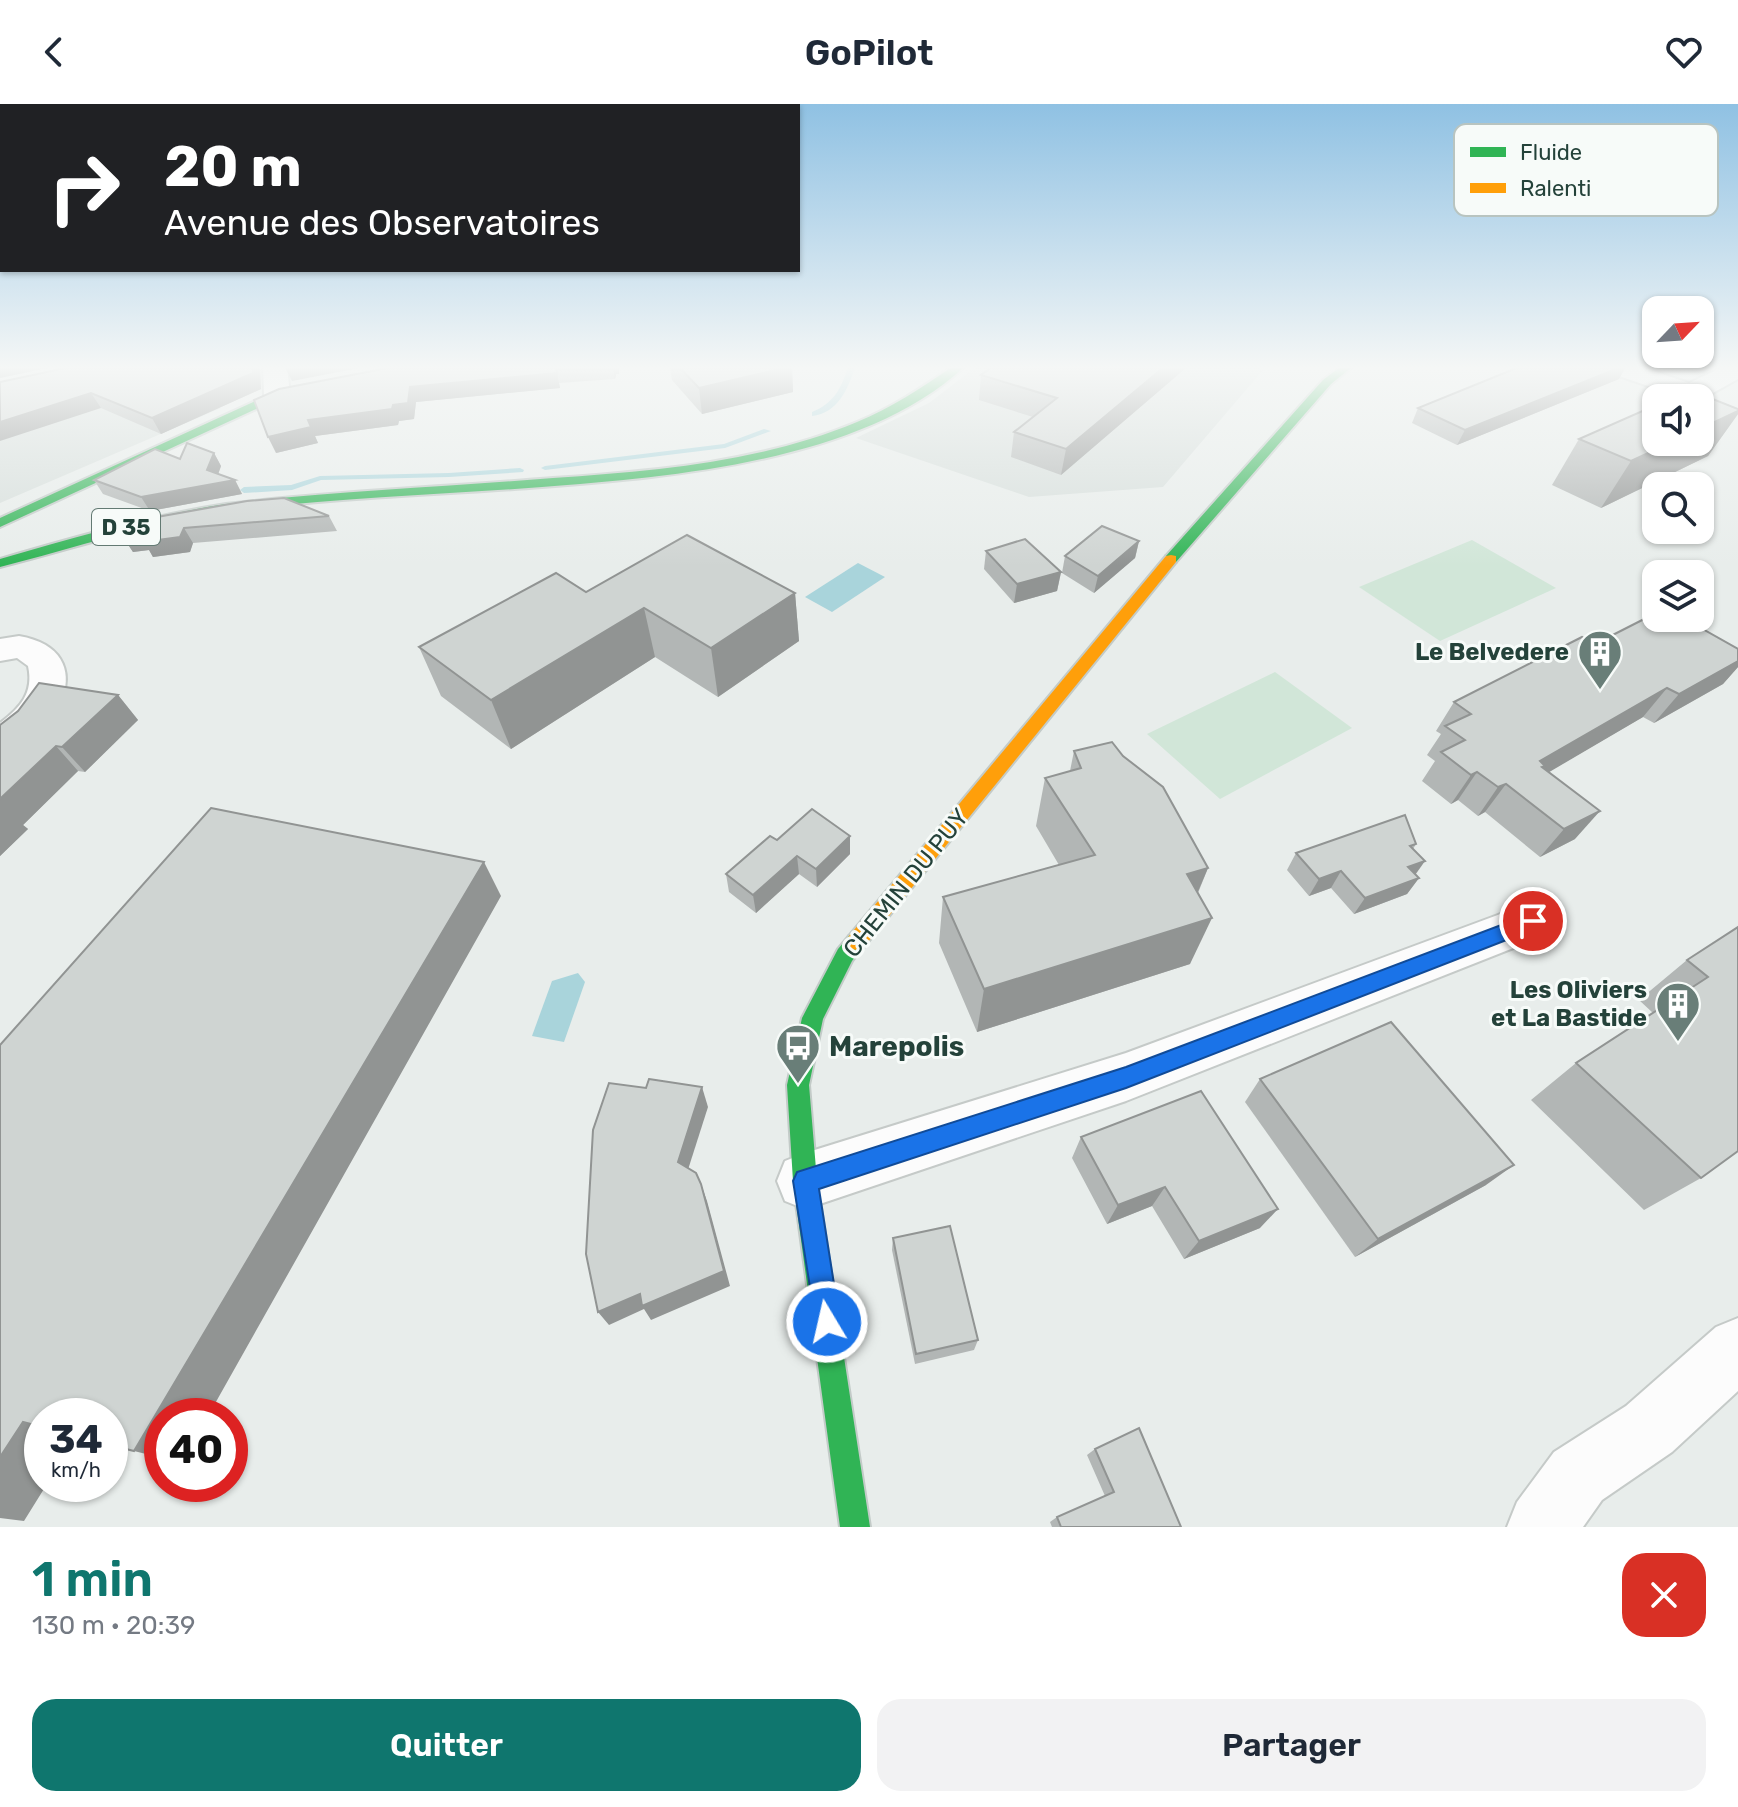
<!DOCTYPE html>
<html lang="fr">
<head>
<meta charset="utf-8">
<style>
	:root { --surface:#fff; --page:#f2f2f3; --text:#1f2937; --muted:#747a83; --accent:#0f766e }
	body { margin:0; font-family:Rubik,sans-serif; background:var(--page); color:var(--text); height:100vh; display:flex; flex-direction:column; font-size:30px; white-space:nowrap }
	* { box-sizing:border-box; margin:0 }
	p { font-size:26px; color:var(--muted) }
	.icon { flex:none; width:44px; height:44px; fill:none; stroke:currentColor; stroke-width:2; stroke-linecap:round; stroke-linejoin:round }
	.map { position:relative; height:1423px; overflow:hidden }
	.side { display:flex; flex-direction:column; background:var(--surface); flex:1 }
	.side>* { flex:none }
	.guide { position:absolute; left:0px; top:0px; width:800px; height:168px; box-shadow:0 2px 6px #0004; background:#202124; color:#fff; overflow:hidden }
	.needle { width:52px; rotate:65deg }
	.fabs { position:absolute; left:1642px; top:192px; display:grid; gap:16px }
	.fabs a { display:grid; place-items:center; width:72px; height:72px; border-radius:16px; background:var(--surface); box-shadow:0 2px 6px #0004; font-size:40px }
	.speed { position:absolute; left:24px; top:1294px; display:flex; gap:16px; font-size:40px; font-weight:700; text-align:center }
	.speed>* { display:grid; place-content:center; width:104px; height:104px; border-radius:50%; background:var(--surface); box-shadow:0 2px 6px #0004; line-height:1 }
	.speed small { font-size:20px; font-weight:400 }
	.speed .limit { border:12px solid #d22; background:#fff; color:#111 }
	.pin { position:absolute; display:grid; place-items:center; width:68px; height:68px; color:#fff; margin:-34px; border:4px solid #fff; border-radius:50%; box-shadow:0 2px 8px #0007 }
	.me { position:absolute; width:88px; margin:-44px; rotate:351deg; stroke-linejoin:round; filter:drop-shadow(0 0 6px #0008) }
	.turn { display:flex; align-items:center; gap:28px; height:168px; padding:0 32px; font-size:36px }
	.turn .icon { width:104px; height:104px; stroke-width:2.5 }
	.turn b { display:block; font-size:56px; line-height:68px }
	.round { display:grid; place-items:center; flex:none; width:84px; height:84px; border-radius:24px; background:var(--page) }
	.overview { display:flex; align-items:center; justify-content:space-between; height:136px; padding:0 32px }
	h1 { font-size:48px; font-weight:600; line-height:60px; color:var(--accent) }
	.action { display:flex; gap:16px; margin-top:auto; padding:16px 32px }
	.action a { flex:1; height:92px; border-radius:24px; background:var(--accent); color:#fff; font-size:32px; font-weight:600; line-height:92px; text-align:center }
	.action a+a { background:var(--page); color:var(--text) }
	header { display:flex; justify-content:space-between; align-items:center; height:104px; padding:0 32px; background:var(--surface); font-size:36px; font-weight:600 }
	.map>svg:first-child { display:block }
</style>
</head>
<body>
<header><svg class="icon" aria-label="back" viewBox="0 0 24 24"><path d="M15 5l-7 7 7 7"/></svg>GoPilot<svg class="icon" aria-label="heart" viewBox="0 0 24 24"><path d="M12 20l-8-8c-3-5 5-10 8-4 3-6 11-1 8 4z"/></svg></header>
<div class="map">
<svg width="1738" height="1423" viewBox="0 0 1738 1423">
	<rect width="100%" height="100%" fill="#e8edeb"/>
	<g fill="#d6dedb">
		<polygon points="976,263 1257,263 1263,266 1163,383 1029,393 856,334 929,299"/>
		<polygon points="123,279 221,304 0,399 0,319"/>
	</g>
	<g fill="#d1e6d8">
		<polygon points="1472,436 1556,484 1440,537 1359,483"/>
		<polygon points="1275,568 1352,624 1220,695 1147,630"/>
	</g>
	<g fill="#a9d4db">
		<polygon points="858,459 885,473 832,508 805,493"/>
		<polygon points="578,869 585,878 564,938 532,932 552,877"/>
	</g>
	<g fill="none" stroke-linecap="round" stroke-linejoin="round">
		<g fill="#a9d4db" fill-rule="evenodd">
			<path d="M848,263H855C848,285 838,309 812,312V308C834,299 841,285 848,263Z"/>
			<polygon points="764,325 771,327 725,344 545,366 541,364 545,362 724,340"/>
			<polygon points="520,364 524,366 523,368 449,373 321,376 292,386 244,389 240,386 244,383 291,381 320,372 449,369"/>
		</g>
		<g stroke="#c5cac8" stroke-width="4">
			<g id="street">
				<polygon points="263,263 287,263 290,291 286,296 268,296 264,291"/>
				<polygon points="1604,263 1641,263 1689,279 1723,263 1738,263 1738,275 1711,290 1684,294 1607,268"/>
				<path d="M19,532C105,547 57,637 0,654V619C20,604 34,589 28,562L17,554L0,557V535Z"/>
				<polygon points="1533,798 1549,804 1556,817 1549,830 1126,997 805,1105 785,1097 777,1077 785,1057 805,1049 1126,949"/>
				<polygon points="1738,1214 1738,1287 1672,1348 1602,1396 1583,1423 1507,1423 1517,1398 1554,1348 1626,1302 1716,1223"/>
			</g>
		</g>
		<g stroke="#c3cbc8" stroke-width="4">
			<g id="fast">
				<polygon points="405,263 428,263 280,294 0,423 0,414 273,289"/>
				<path d="M952,263H964C863,357 673,373 542,383C437,391 332,394 229,407C150,418 76,444 0,463V455C75,433 149,412 226,400C335,387 444,383 553,374C656,367 761,358 857,318C891,304 921,284 952,263Z"/>
				<polygon points="1340,263 1352,263 1331,280 1176,458 1166,458 1166,452 1323,276"/>
				<polygon points="856,830 863,832 866,838 852,857 823,915 809,981 817,1077 870,1423 840,1423 793,1077 787,981 802,914 838,845 849,832"/>
			</g>
		</g>
		<g stroke="#c3cbc8" stroke-width="4">
			<polygon id="slow" points="1171,451 1176,452 1176,458 863,844 856,846 849,844 846,838 849,832 1166,452"/>
		</g>
		<use href="#street" fill="#fcfcfc" fill-rule="evenodd"/>
		<use href="#fast" fill="#30b455" fill-rule="evenodd"/>
		<use href="#slow" fill="#ff9f0a" fill-rule="evenodd"/>
	</g>
	<g fill="#b2b6b5">
		<polygon points="393,263 619,263 619,270 616,270 615,275 559,279 560,284 416,298 414,315 399,317 398,321 315,332 318,339 276,349"/>
		<polygon points="670,263 792,263 793,288 702,310 672,276"/>
		<polygon points="992,263 1187,263 1061,371 1011,353 1014,328 1033,313 979,296 981,271"/>
		<polygon points="1662,263 1680,263 1673,266"/>
		<polygon points="1619,275 1457,341 1412,319 1418,304"/>
		<polygon points="0,278 261,285 161,330 101,304"/>
		<polygon points="1738,305 1738,310 1708,352 1601,404 1552,381 1579,335"/>
		<polygon points="214,349 221,362 218,370 235,376 242,390 150,407 103,390 94,376 180,355"/>
		<polygon points="329,412 337,427 193,439 190,448 153,453 149,446 133,448 123,433 129,418"/>
		<polygon points="1139,437 1135,454 1094,489 1062,469 1065,452"/>
		<polygon points="986,447 1061,468 1057,487 1014,499 984,465"/>
		<polygon points="586,488 795,489 799,537 718,593 655,553 511,645 441,592 419,543"/>
		<polygon points="1595,540 1738,545 1738,563 1723,580 1654,619 1643,613 1548,668 1575,735 1540,753 1485,708 1478,712 1458,696 1451,700 1422,677 1435,657 1427,651 1441,630 1436,627 1454,598"/>
		<polygon points="118,591 138,616 85,668 78,667 23,721 28,725 0,752 0,621"/>
		<polygon points="1074,647 1208,764 1198,789 1190,860 977,928 939,839 943,793 1059,761 1036,722 1045,674 1070,667"/>
		<polygon points="777,736 850,750 817,783 799,770 756,809 729,788 726,770"/>
		<polygon points="1416,740 1413,745 1416,770 1419,774 1407,790 1354,810 1331,784 1309,792 1287,766 1296,749"/>
		<polygon points="1738,823 1701,1074 1644,1106 1531,996 1576,959 1653,909 1639,896 1687,856"/>
		<polygon points="1260,975 1486,1081 1355,1153 1245,998"/>
		<polygon points="1081,1033 1260,1124 1184,1155 1152,1102 1107,1120 1072,1054"/>
		<polygon points="893,1134 978,1236 974,1246 915,1260 892,1146"/>
		<polygon points="1095,1345 1181,1423 1052,1423 1050,1418 1057,1413 1105,1392 1087,1351"/>
	</g>
	<g fill="#919493">
		<polygon points="0,263 52,263 0,274"/>
		<polygon points="253,263 260,263 261,285 161,330 152,314"/>
		<polygon points="285,263 364,263 292,277"/>
		<polygon points="613,263 619,263 619,270 616,270 615,275"/>
		<polygon points="789,263 792,263 793,288 702,310 699,284"/>
		<polygon points="1164,263 1187,263 1061,371 1066,345"/>
		<polygon points="1621,263 1626,263 1619,275 1457,341 1465,326"/>
		<polygon points="557,269 560,284 416,298 414,315 399,317 398,321 315,332 318,339 276,349 268,333 308,316 393,301 410,283"/>
		<polygon points="91,289 101,304 0,337 0,318"/>
		<polygon points="1738,307 1738,310 1708,352 1601,404 1631,357 1672,338 1700,338 1700,325"/>
		<polygon points="214,349 221,362 215,379 207,366"/>
		<polygon points="235,376 242,390 150,407 141,393"/>
		<polygon points="184,424 193,439 190,448 153,453 149,446 133,448 123,433"/>
		<polygon points="1139,437 1135,454 1094,489 1098,472"/>
		<polygon points="1061,468 1057,487 1014,499 1017,480"/>
		<polygon points="795,489 799,537 718,593 711,544"/>
		<polygon points="644,504 655,553 511,645 491,596"/>
		<polygon points="1738,557 1738,563 1723,580 1654,619 1679,590"/>
		<polygon points="1667,584 1643,613 1534,677 1540,657"/>
		<polygon points="118,591 138,616 85,668 62,643"/>
		<polygon points="56,642 78,667 23,721 28,725 0,752 0,695"/>
		<polygon points="1477,668 1458,696 1451,700 1471,671"/>
		<polygon points="1506,680 1485,708 1478,712 1498,683"/>
		<polygon points="1600,707 1575,735 1540,753 1564,725"/>
		<polygon points="850,732 850,750 817,783 816,765"/>
		<polygon points="797,752 799,770 756,809 753,791"/>
		<polygon points="1425,757 1413,774 1408,763"/>
		<polygon points="484,758 501,792 208,1312 162,1312 162,1354 134,1347"/>
		<polygon points="1208,764 1188,811 1187,770"/>
		<polygon points="1341,767 1331,784 1309,792 1319,775"/>
		<polygon points="1419,774 1407,790 1354,810 1365,794"/>
		<polygon points="1212,814 1190,860 977,928 984,885"/>
		<polygon points="702,983 708,1003 685,1075 678,1058"/>
		<polygon points="1514,1061 1486,1081 1355,1153 1378,1135"/>
		<polygon points="701,1080 707,1097 730,1182 651,1216 644,1205 609,1221 598,1208"/>
		<polygon points="1165,1083 1152,1102 1107,1120 1118,1101"/>
		<polygon points="1278,1105 1260,1124 1184,1155 1199,1137"/>
		<polygon points="23,1318 42,1323 42,1380 47,1380 24,1417 0,1414 0,1353"/>
	</g>
	<g fill="#cfd4d2" stroke="#919493" stroke-width="2">
		<polygon points="70,263 253,263 253,269 152,314 91,289 0,318 0,278"/>
		<polygon points="393,263 560,263 556,264 557,269 410,283 408,299 393,301 392,305 308,316 311,323 268,333 254,296 279,285"/>
		<polygon points="679,263 789,263 699,284"/>
		<polygon points="992,263 1164,263 1066,345 1014,328 1057,294 981,271"/>
		<polygon points="1519,263 1621,263 1465,326 1418,304"/>
		<polygon points="1690,286 1738,305 1738,307 1700,325 1700,294 1673,294"/>
		<polygon points="1656,301 1656,338 1672,338 1631,357 1579,335"/>
		<polygon points="187,339 214,349 207,366 235,376 141,393 94,376 155,345 180,355"/>
		<polygon points="284,394 329,412 184,424 180,433 143,438 147,430 123,433 129,418 247,397"/>
		<polygon points="1102,422 1139,437 1098,472 1065,452"/>
		<polygon points="687,431 795,489 711,544 644,504 491,596 419,543 556,469 586,488"/>
		<polygon points="1025,435 1061,468 1017,480 986,447"/>
		<polygon points="1656,509 1656,514 1683,514 1738,545 1738,557 1679,590 1667,584 1540,657 1545,662 1542,663 1600,707 1564,725 1506,680 1498,683 1477,668 1471,671 1441,648 1465,636 1445,622 1471,610 1454,598 1582,533 1595,540"/>
		<polygon points="39,579 118,591 62,643 56,642 0,695 0,621 18,607"/>
		<polygon points="1112,638 1123,652 1163,683 1208,764 1187,770 1212,814 984,885 943,793 1095,751 1045,674 1081,664 1074,647"/>
		<polygon points="211,704 484,758 134,1347 110,1341 110,1312 42,1312 42,1323 23,1318 0,1353 0,941"/>
		<polygon points="812,705 850,732 816,765 797,752 753,791 726,770 770,732 777,736"/>
		<polygon points="1405,711 1416,740 1410,742 1425,757 1408,763 1419,774 1365,794 1341,767 1319,775 1296,749"/>
		<polygon points="1738,823 1738,1047 1701,1074 1576,959 1708,873 1687,856"/>
		<polygon points="1391,918 1514,1061 1378,1135 1260,975"/>
		<polygon points="649,975 702,983 678,1058 696,1069 701,1080 724,1167 642,1202 640,1190 598,1208 586,1150 593,1026 609,979 646,984"/>
		<polygon points="1201,987 1278,1105 1199,1137 1165,1083 1118,1101 1081,1033"/>
		<polygon points="950,1122 978,1236 916,1250 893,1134"/>
		<polygon points="1139,1324 1181,1423 1061,1423 1057,1413 1114,1388 1095,1345"/>
	</g>
	<linearGradient id="sky" x2="0" y2="1"><stop stop-color="#8fc1e3"/><stop offset="0.57" stop-color="#f5f7f6"/><stop offset="1" stop-color="#f5f7f6" stop-opacity="0"/></linearGradient>
	<rect width="1738" height="462" fill="url(#sky)"/>
	<polygon fill="#1a73e8" stroke="#114b97" stroke-width="2" points="1533,809 1540,811 1543,817 1540,823 1126,984 819,1085 840,1218 836,1227 827,1231 817,1227 793,1077 797,1068 1126,963"/>
	<defs>
		<g id="building-pin" transform="scale(2.3)"><path d="M0 17L-7.5 6A9.5 9.5 0 1 1 7.5 6Z" fill="#697e78" stroke="#f7fbf9"/><path d="M-4-6H4V6H1V3H-1V6H-4ZM-2.5-4.3h1.7v1.8h-1.7ZM.8-4.3h1.7v1.8H.8ZM-2.5-1h1.7V.8h-1.7ZM.8-1h1.7V.8H.8Z" fill="#fff"/></g>
		<g id="bus-pin" transform="scale(2.3)"><path d="M0 17L-7.5 6A9.5 9.5 0 1 1 7.5 6Z" fill="#697e78" stroke="#f7fbf9"/><path d="M-5-6H5V4H4V6H2V4H-2V6H-4V4H-5ZM-3.5-4V0h7V-4ZM-3.5 1.2v1.5H-2V1.2ZM2 1.2v1.5H3.5V1.2Z" fill="#fff"/></g>
	</defs>
	<g fill-rule="evenodd">
		<use href="#building-pin" x="1600" y="548"/>
		<use href="#building-pin" x="1678" y="900"/>
		<use href="#bus-pin" x="798" y="942"/>
	</g>
	<g text-anchor="middle" dominant-baseline="central" stroke-width="6" stroke-linejoin="round" paint-order="stroke">
		<rect fill="#f7fbf9" stroke="#637a73" stroke-width="2" x="92" y="405" width="68" height="36" rx="6"/>
		<g font-size="22" font-weight="bold" fill="#24423a">
			<text x="126" y="423">D 35</text>
		</g>
		<g font-size="24" font-weight="bold" fill="#24423a" stroke="#f7fbf9" text-anchor="end">
			<text x="1569" y="548">Le Belvedere</text>
			<text x="1647" y="886">Les Oliviers<tspan x="1647" dy="28">et La Bastide</tspan></text>
		</g>
		<g font-size="24" fill="#24423a" stroke="#f7fbf9">
			<text transform="translate(906 779) rotate(-51)">CHEMIN DU PUY</text>
		</g>
		<g font-size="28" font-weight="bold" fill="#24423a" stroke="#f7fbf9" text-anchor="start">
			<text x="829" y="942">Marepolis</text>
		</g>
	</g>
	<rect x="1454" y="20" width="264" height="92" rx="12" fill="#f7fbf9" stroke="#b8c4c0" stroke-width="2"/>
	<rect x="1470" y="43" width="36" height="10" fill="#30b455"/>
	<rect x="1470" y="79" width="36" height="10" fill="#ff9f0a"/>
	<g font-size="22" fill="#24423a">
		<text x="1520" y="56">Fluide</text>
		<text x="1520" y="92">Ralenti</text>
	</g>
</svg>
<div class="fabs">
<a><svg class="needle" viewBox="-14 -14 28 28"><path d="M0-13l5 13h-10z" fill="#e53935"/><path d="M0 13l5-13h-10z" fill="#747a83"/></svg></a>
<a><svg class="icon" aria-label="sound" viewBox="0 0 24 24"><path d="M4 9h4l5-4v14l-5-4H4zM17 9q2 3 0 6"/></svg></a>
<a><svg class="icon" aria-label="search" viewBox="0 0 24 24"><circle cx="10" cy="10" r="6"/><path d="M15 15l6 6"/></svg></a>
<a><svg class="icon" aria-label="layers" viewBox="0 0 24 24"><path d="M12 4l9 5-9 5-9-5zM3 14l9 5 9-5"/></svg></a>
</div>
<div class="speed"><div>34<small>km/h</small></div><div class="limit">40</div></div>
<div class="pin" style="left:1533px;top:817px;background:#d93025"><svg class="icon" aria-label="arrive" viewBox="0 0 24 24"><path d="M6 21V4h12l-3 4 3 4H6"/></svg></div>
<svg class="me" style="left:827px;top:1218px" viewBox="-20 -20 40 40"><circle r="17" fill="#1a73e8" stroke="#fff" stroke-width="3"/><path d="M0-11L8 9 0 5-8 9z" fill="#fff"/></svg>
<div class="guide">
<div class="turn"><svg class="icon" aria-label="right" viewBox="0 0 24 24"><path d="M7 20v-9h11M14 6l5 5-5 5"/></svg><div><b>20 m</b>Avenue des Observatoires</div></div>
</div>
</div>
<section class="side">
<div class="overview"><div><h1>1 min</h1><p>130 m · 20:39</p></div><a class="round" style="background:#d93025;color:#fff"><svg class="icon" aria-label="close" viewBox="0 0 24 24"><path d="M6 6l12 12M18 6L6 18"/></svg></a></div>
<div class="action"><a>Quitter</a><a>Partager</a></div>
</section>
</body>
</html>
